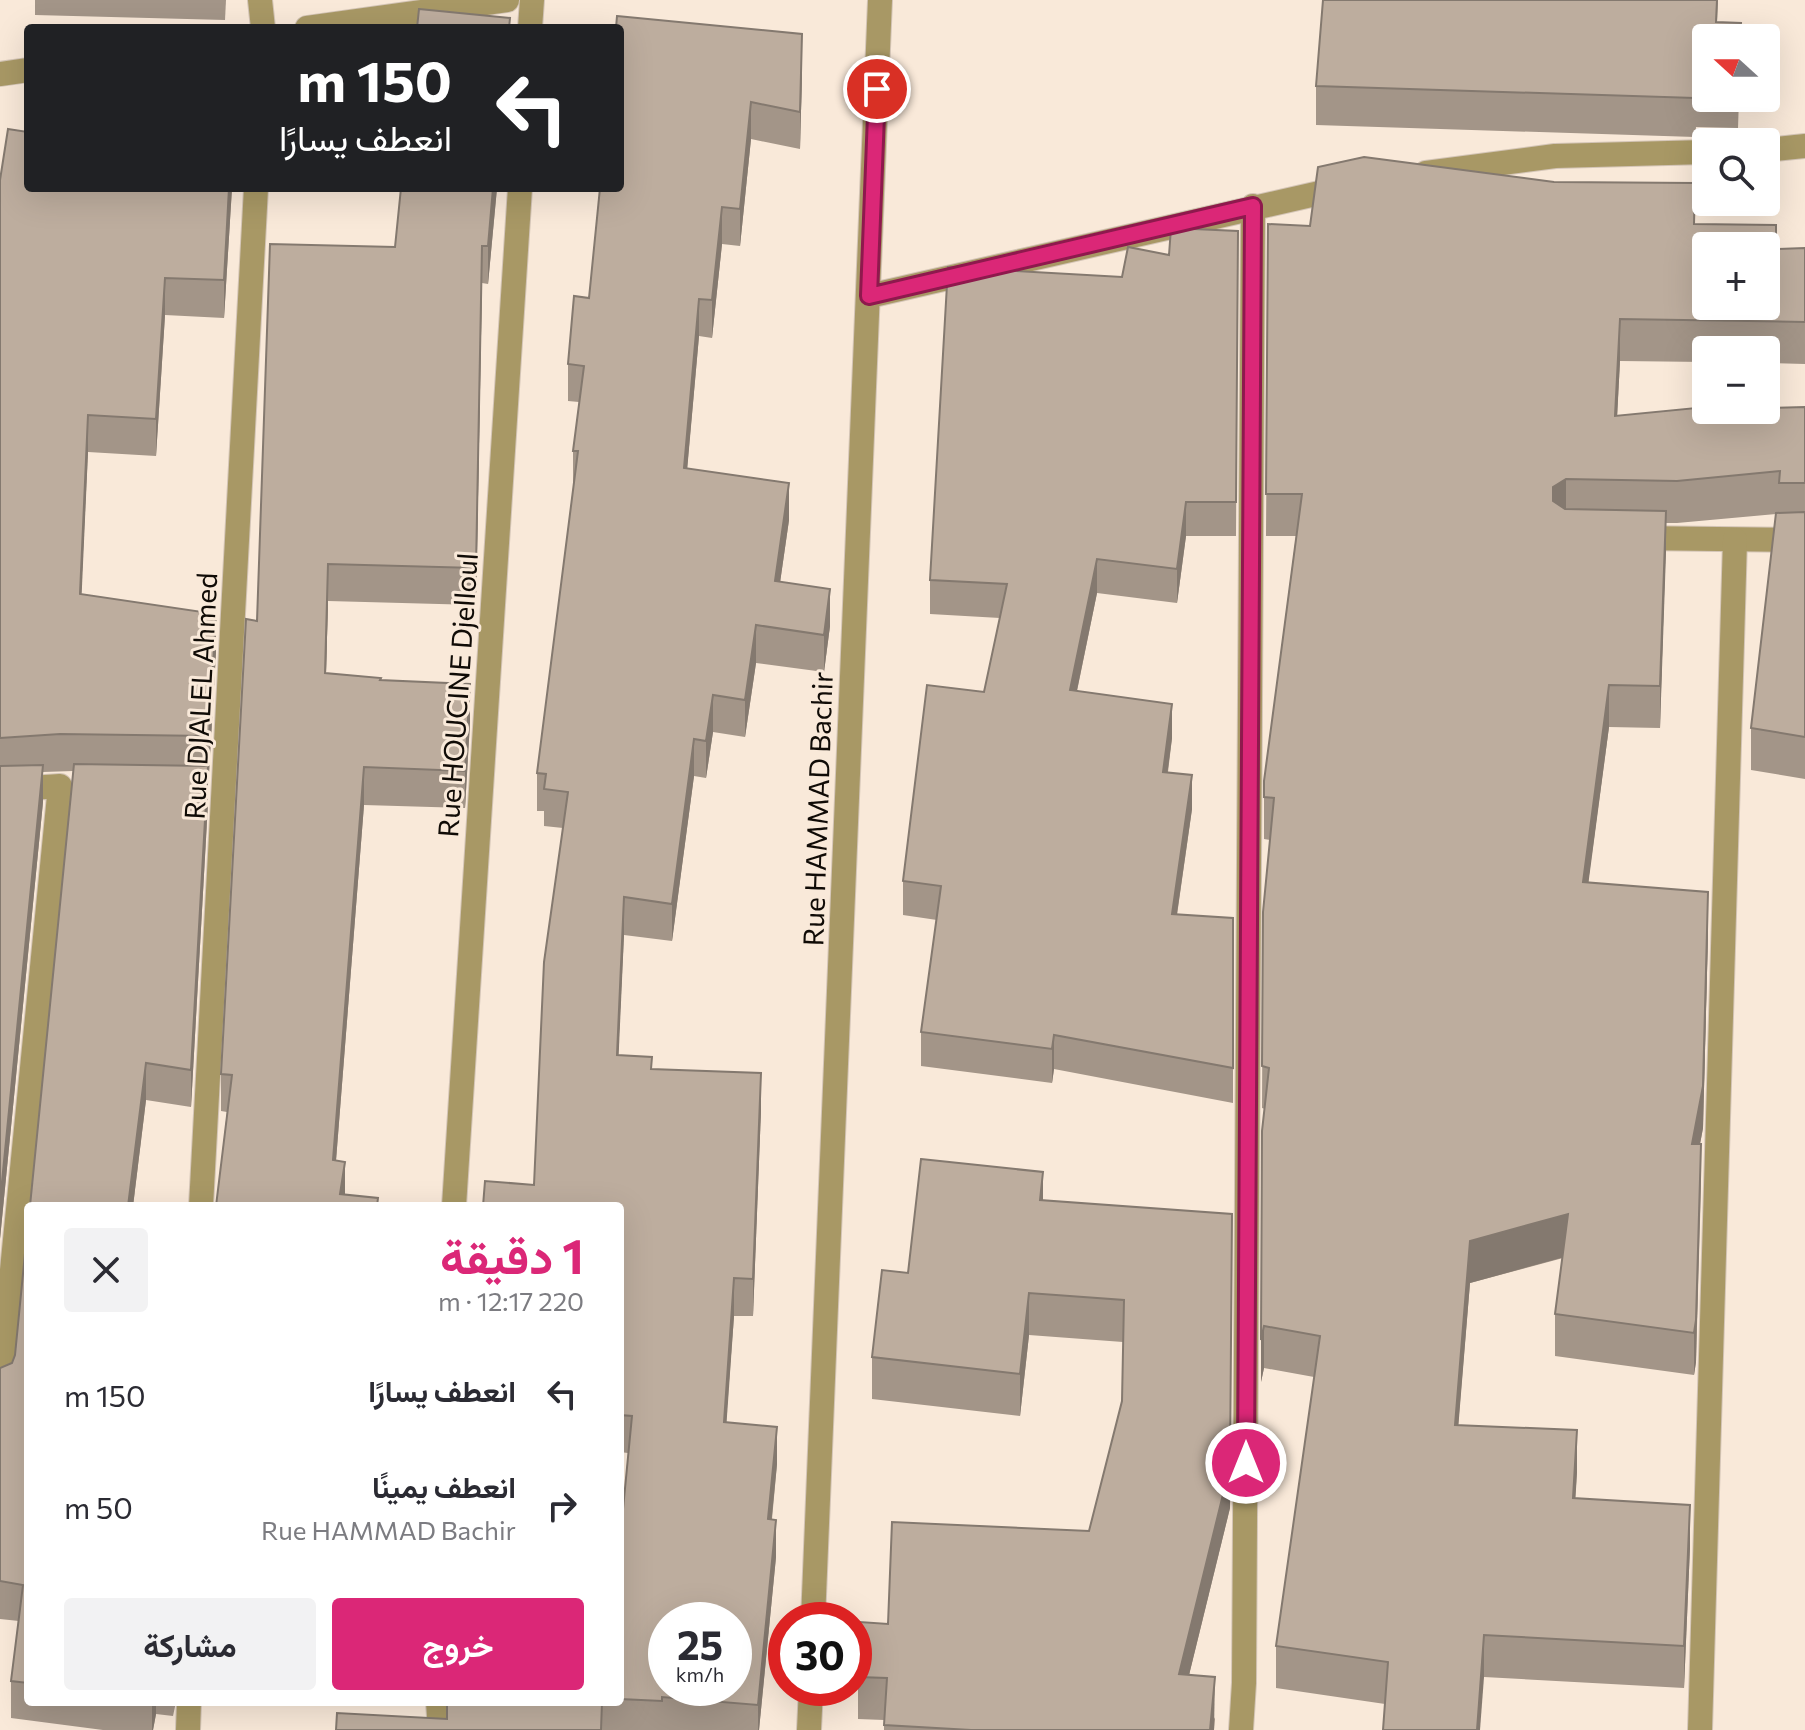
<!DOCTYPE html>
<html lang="ar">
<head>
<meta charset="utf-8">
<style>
	:root { --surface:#fff; --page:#f2f2f3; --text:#2b2b33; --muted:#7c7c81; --accent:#db2777 }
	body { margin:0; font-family:Commissioner,Vazirmatn,sans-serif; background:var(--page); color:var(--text); direction:rtl; height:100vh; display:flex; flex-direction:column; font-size:30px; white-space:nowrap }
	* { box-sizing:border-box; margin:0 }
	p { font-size:26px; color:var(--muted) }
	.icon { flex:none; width:44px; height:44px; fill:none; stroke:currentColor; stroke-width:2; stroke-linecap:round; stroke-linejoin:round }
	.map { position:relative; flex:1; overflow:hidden; direction:ltr }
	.drawer { position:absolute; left:24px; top:1202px; width:600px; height:504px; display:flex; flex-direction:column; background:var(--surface); border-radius:8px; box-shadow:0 8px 32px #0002; direction:rtl }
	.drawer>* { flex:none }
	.top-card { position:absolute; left:24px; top:24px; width:600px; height:168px; border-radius:8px; box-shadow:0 8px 32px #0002; direction:rtl; background:#202124; color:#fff; overflow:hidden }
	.needle { width:52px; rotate:291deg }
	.buttons { position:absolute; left:1692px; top:24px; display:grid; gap:16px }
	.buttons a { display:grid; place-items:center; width:88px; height:88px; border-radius:8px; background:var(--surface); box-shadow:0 8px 32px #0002; font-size:40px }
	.speed { position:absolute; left:648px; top:1602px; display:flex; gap:16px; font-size:40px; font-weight:700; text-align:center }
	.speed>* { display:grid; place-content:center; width:104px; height:104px; border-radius:50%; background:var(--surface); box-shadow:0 8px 32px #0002; line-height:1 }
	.speed small { font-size:20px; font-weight:400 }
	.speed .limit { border:12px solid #d22; background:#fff; color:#111 }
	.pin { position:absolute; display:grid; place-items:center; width:68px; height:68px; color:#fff; margin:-34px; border:4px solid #fff; border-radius:50%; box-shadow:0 2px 8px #0007 }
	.me { position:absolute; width:88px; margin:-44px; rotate:0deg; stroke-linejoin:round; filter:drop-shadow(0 0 6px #0008) }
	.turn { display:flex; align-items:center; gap:28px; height:168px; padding:0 40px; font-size:36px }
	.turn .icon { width:104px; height:104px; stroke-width:2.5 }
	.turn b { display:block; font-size:56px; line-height:68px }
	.round { display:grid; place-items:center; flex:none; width:84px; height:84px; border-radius:8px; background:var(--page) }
	.overview { display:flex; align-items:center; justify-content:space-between; height:136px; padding:0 40px }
	h1 { font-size:48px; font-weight:700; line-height:60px; color:var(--accent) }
	.primary-button { display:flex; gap:16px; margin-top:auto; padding:16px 40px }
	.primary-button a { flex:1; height:92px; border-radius:8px; background:var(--accent); color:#fff; font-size:32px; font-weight:700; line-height:92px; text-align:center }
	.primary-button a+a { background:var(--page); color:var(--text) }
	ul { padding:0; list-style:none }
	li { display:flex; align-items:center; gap:24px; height:112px; padding:0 40px }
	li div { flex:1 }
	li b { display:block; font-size:30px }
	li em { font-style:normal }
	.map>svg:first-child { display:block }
</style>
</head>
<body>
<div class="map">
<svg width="1805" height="1730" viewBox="0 0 1805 1730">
	<rect width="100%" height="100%" fill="#f9e9d9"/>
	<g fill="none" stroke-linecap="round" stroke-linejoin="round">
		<g stroke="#d4c5b7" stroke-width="26">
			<g id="minor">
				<polyline points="260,0 263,28"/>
				<polyline points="307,28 507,0"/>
				<polyline points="530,28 532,0"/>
				<polyline points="0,74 28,70"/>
				<polyline points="1766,150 1805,146"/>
				<polyline points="1426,173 1555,156 1706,152"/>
				<polyline points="869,296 1346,187"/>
				<polyline points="1635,538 1805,540"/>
				<polyline points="0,790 60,786 0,1391"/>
				<polyline points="201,1206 256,188"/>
				<polyline points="454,1206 520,188"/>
				<polyline points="813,1620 880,0"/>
				<polyline points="438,1702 440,1730"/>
				<polyline points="188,1730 189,1702"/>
				<polyline points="809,1730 811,1688"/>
				<polyline points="1241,1730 1244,1683 1253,206"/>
				<polyline points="1700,1730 1735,540"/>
			</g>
		</g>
		<use href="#minor" stroke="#a89865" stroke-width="24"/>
	</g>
	<g fill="#a39588">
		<polygon points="35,0 226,0 225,20 35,15"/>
		<polygon points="1718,0 1717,22 1741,38 1706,38 1706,98 1739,98 1738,128 1696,127 1695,137 1316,125 1316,86"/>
		<polygon points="620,28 802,72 800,149 751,139 740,246 722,244 712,338 699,336 687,469 789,520 780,582 830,626 824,672 756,663 745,737 713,732 706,778 694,776 672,941 624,935 618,1055 652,1069 761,1110 753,1316 734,1316 726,1422 777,1464 772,1519 776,1557 759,1730 336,1730 447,1719 449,1702 620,1702 620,1509 623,1509 628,1453 620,1452 620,1206 534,1185 563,828 544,826 544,811 537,811 537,773 573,488 573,451 579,402 568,401 568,364 589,298"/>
		<polygon points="0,180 232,188 224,318 165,315 156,456 88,452 81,594 216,652 209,773 208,773 208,803 191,1107 146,1100 133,1206 30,1206 73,771 43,772 43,802 0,1239"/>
		<polygon points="497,188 488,284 482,283 476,605 328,601 326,673 381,680 470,722 465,808 364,805 336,1161 345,1195 378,1206 216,1206 227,1112 221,1111 221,1074 257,621 395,247"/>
		<polygon points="1268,224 1310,226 1695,224 1776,249 1805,248 1805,364 1766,363 1766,350 1706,350 1706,362 1620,361 1617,416 1706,410 1805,407 1805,779 1751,770 1751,728 1776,514 1677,523 1666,523 1660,728 1609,727 1588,883 1708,934 1703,1128 1700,1144 1701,1186 1696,1362 1694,1375 1555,1356 1555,1314 1563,1258 1470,1283 1458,1426 1577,1472 1575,1499 1690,1547 1684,1688 1484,1677 1385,1704 1276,1688 1276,1646 1314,1377 1264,1368 1261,1382 1265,1109 1262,1108 1263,912 1270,840 1264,839 1264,781 1296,536 1266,536"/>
		<polygon points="1238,231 1236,536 1186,536 1177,603 1097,593 1077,691 1172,738 1168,772 1192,809 1177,915 1233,918 1233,1103 1054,1069 1052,1083 921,1066 921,1032 937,920 903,915 903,881 984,692 1000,618 930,614 930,580 1122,277 1169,255"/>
		<polygon points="1043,1200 1232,1214 1230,1508 1189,1675 1215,1719 1214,1730 884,1730 884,1720 858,1719 858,1677 888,1624 1089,1531 1122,1401 1123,1342 1029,1335 1020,1416 872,1399 872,1357"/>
		<polygon points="28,1223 28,1702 176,1702 173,1716 156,1714 153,1730 103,1730 11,1718 11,1681 19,1621 0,1619 0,1368 12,1363 15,1355"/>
	</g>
	<g fill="#84796f">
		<polygon points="802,34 802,72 800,149 800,112"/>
		<polygon points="751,102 751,139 740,246 740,209"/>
		<polygon points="229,188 232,188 224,318 224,280"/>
		<polygon points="493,188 497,188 488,284 488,246"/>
		<polygon points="722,207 722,244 712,338 712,300"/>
		<polygon points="482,246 482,283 476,605 476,568"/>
		<polygon points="165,278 165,315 156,456 156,419"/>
		<polygon points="699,299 699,336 684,505 684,468"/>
		<polygon points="1620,319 1620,361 1615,458 1615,416"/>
		<polygon points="88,415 88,452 80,631 80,594"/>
		<polygon points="1566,479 1566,521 1553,529 1553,487"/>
		<polygon points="789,483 789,520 775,618 775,581"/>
		<polygon points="1186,502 1186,536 1177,603 1177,569"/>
		<polygon points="1666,511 1666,553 1660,728 1660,686"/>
		<polygon points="1097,559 1097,593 1070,724 1070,690"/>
		<polygon points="328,564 328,601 325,711 325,673"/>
		<polygon points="830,589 830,626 824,672 824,635"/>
		<polygon points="216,614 216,652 209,773 209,736"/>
		<polygon points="756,625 756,663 745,737 745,700"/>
		<polygon points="470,684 470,722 465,808 465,771"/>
		<polygon points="1609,685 1609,727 1583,924 1583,882"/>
		<polygon points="713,695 713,732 706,778 706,741"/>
		<polygon points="1172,704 1172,738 1163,806 1163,772"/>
		<polygon points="694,739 694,776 672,941 672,904"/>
		<polygon points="43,765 43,802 0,1239 0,1202"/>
		<polygon points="208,766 208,803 191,1107 191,1070"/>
		<polygon points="364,767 364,805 333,1198 333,1160"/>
		<polygon points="1192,775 1192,809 1172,948 1172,914"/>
		<polygon points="1708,892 1708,934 1703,1128 1692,1186 1692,1144"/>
		<polygon points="624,897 624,935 617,1092 617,1055"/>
		<polygon points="1054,1035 1054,1069 1052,1083 1052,1049"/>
		<polygon points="146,1063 146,1100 133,1206 128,1206"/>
		<polygon points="761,1073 761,1110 753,1316 753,1279"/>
		<polygon points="1701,1144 1696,1362 1694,1375 1694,1333"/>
		<polygon points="345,1162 345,1199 340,1194"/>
		<polygon points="1043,1172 1043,1214 1040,1200"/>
		<polygon points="1232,1214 1230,1508 1179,1716 1179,1674"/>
		<polygon points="1568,1214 1568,1256 1470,1283 1455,1467 1455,1425 1470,1241"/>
		<polygon points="734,1278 734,1316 724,1459 724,1422"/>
		<polygon points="1029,1293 1029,1335 1020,1416 1020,1374"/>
		<polygon points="1264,1326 1264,1368 1261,1382 1261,1340"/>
		<polygon points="777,1427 777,1464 768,1556 768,1519"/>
		<polygon points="1577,1430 1577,1472 1573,1540 1573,1498"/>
		<polygon points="1690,1505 1690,1547 1684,1688 1684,1646"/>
		<polygon points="776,1520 776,1557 759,1730 758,1730 758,1705"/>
		<polygon points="1484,1635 1484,1677 1480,1730 1477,1730"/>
		<polygon points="1215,1677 1214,1730 1210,1730"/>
		<polygon points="152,1702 156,1702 156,1714 153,1730 152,1730"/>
	</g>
	<g fill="#bdad9e" stroke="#84796f" stroke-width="2" fill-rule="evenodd">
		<polygon points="1323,0 1717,0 1716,22 1741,23 1740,38 1706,38 1706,88 1696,88 1695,98 1316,86"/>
		<polygon points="419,9 510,18 509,28 417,28"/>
		<path d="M617,16L802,34L800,112L751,102L740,209L722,207L712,300L699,299L684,468L789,483L775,581L830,589L824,635L756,625L745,700L713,695L706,741L694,739L672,904L624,897L617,1055L652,1057L651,1069L761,1073L753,1279L734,1278L724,1422L777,1427L768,1519L776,1520L758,1705L662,1697V1701L620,1699V1509H623L632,1416L620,1415V1206H483L485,1181L534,1185L544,962L568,792L544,789L546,774L537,773L578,451H573L584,366L568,364L574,296L589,298L600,188H620V28H616ZM666,1620H734V1688H666Z"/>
		<polygon points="8,129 28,132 28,188 229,188 224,280 165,278 156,419 88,415 80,594 216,614 209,736 60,734 0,738 0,180"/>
		<path d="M1364,157L1554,182L1695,183L1694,224L1776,225V249L1805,248V322L1620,319L1615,416L1706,407V410H1766V408L1805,407V483H1779L1780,471L1677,481L1566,479L1553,487V501L1565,509L1666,511L1660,686L1609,685L1583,882L1708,892L1703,1086L1692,1144H1701L1696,1320L1694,1333L1555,1314L1568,1214L1470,1241L1455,1425L1577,1430L1573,1498L1690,1505L1684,1646L1484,1635L1477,1730H1383L1388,1662L1276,1646L1320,1336L1264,1326L1261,1340L1262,1131L1269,1068L1262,1066L1263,912L1274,798L1264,797V781L1302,494H1266L1268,224L1310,226L1318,167ZM1706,246H1766V306H1706Z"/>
		<polygon points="401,188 493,188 488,246 482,246 476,568 328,564 325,673 381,678 380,680 470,684 465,771 364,767 333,1160 345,1162 340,1194 378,1198 377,1206 216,1206 232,1075 221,1074 246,619 257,621 270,244 395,247"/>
		<polygon points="1171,228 1238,231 1236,502 1186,502 1177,569 1097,559 1070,690 1172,704 1163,772 1192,775 1172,914 1233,918 1233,1068 1054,1035 1052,1049 921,1032 941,886 903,881 927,685 984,692 1007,584 930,580 948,267 1122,277 1128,247 1169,255"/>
		<polygon points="1805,512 1805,737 1751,728 1776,513"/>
		<polygon points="74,764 208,766 191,1070 146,1063 128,1206 30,1206"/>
		<polygon points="43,765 0,1202 0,766"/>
		<polygon points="921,1159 1043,1172 1040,1200 1232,1214 1230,1466 1179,1674 1215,1677 1210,1730 971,1730 884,1725 887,1678 858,1677 860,1622 888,1624 892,1522 1089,1531 1122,1401 1124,1300 1029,1293 1020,1374 872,1357 882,1270 908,1273"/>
		<polygon points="28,1223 28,1683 11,1681 23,1585 0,1581 0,1368 12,1363 15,1355"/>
		<polygon points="449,1702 602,1702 601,1730 336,1730 337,1713 447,1719 447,1706"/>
	</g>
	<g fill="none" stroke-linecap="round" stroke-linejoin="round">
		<g stroke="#8e194d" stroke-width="20">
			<polyline id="route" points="877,89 869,296 1253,206 1246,1463"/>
		</g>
		<use href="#route" stroke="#db2777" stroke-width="14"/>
	</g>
	<g text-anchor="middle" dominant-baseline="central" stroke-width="6" stroke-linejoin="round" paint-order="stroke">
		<g font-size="28" fill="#100b06" stroke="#f9e9d9">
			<text transform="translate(457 695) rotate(-86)">Rue HOUCINE Djelloul</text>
			<text transform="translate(200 696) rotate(-87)">Rue DJALEL Ahmed</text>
			<text transform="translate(817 809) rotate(-88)">Rue HAMMAD Bachir</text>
		</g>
	</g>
</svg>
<div class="buttons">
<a><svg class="needle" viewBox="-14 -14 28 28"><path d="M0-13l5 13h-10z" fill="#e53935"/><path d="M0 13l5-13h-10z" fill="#7c7c81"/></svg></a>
<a><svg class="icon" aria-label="search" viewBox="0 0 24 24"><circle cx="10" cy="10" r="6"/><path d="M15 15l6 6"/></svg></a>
<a>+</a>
<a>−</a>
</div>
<div class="speed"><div>25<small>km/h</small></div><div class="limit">30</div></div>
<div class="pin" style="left:877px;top:89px;background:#d93025"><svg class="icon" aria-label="arrive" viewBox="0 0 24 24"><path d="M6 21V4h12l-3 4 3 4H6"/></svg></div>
<svg class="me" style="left:1246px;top:1463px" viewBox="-20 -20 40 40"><circle r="17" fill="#db2777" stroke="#fff" stroke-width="3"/><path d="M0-11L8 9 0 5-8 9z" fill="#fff"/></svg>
<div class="top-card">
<div class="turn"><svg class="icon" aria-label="left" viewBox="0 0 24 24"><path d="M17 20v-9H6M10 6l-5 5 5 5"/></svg><div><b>150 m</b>انعطف يسارًا</div></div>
</div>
<section class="drawer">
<div class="overview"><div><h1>1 دقيقة</h1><p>220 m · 12:17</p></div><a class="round"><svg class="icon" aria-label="close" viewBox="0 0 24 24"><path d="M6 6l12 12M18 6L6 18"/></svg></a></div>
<ul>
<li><svg class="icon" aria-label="left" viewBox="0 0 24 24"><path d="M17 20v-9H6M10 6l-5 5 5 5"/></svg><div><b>انعطف يسارًا</b></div><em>150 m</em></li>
<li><svg class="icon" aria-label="right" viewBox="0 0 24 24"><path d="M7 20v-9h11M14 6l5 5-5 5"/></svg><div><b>انعطف يمينًا</b><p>Rue HAMMAD Bachir</p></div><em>50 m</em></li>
</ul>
<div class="primary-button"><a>خروج</a><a>مشاركة</a></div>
</section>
</div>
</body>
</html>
